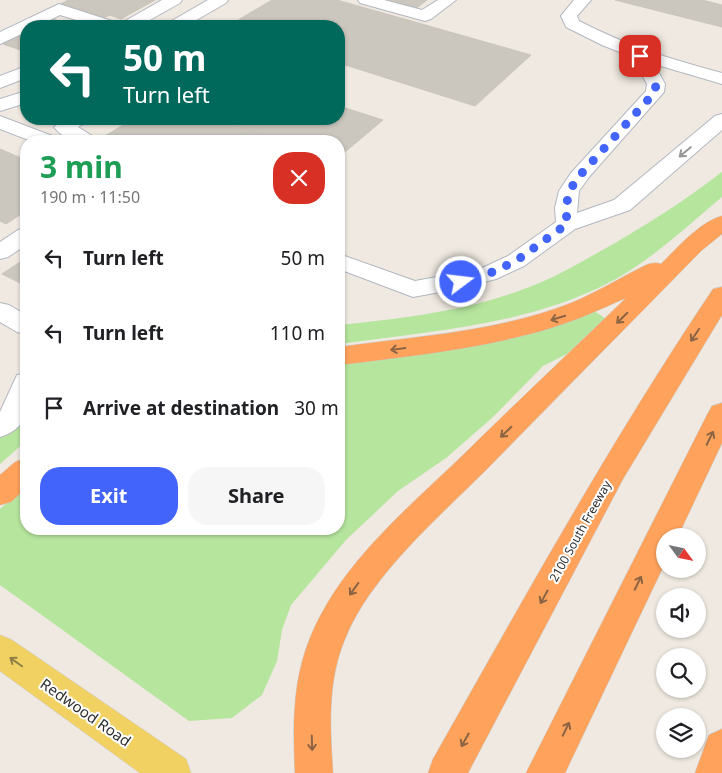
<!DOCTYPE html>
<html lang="en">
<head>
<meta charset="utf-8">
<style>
	:root { --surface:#fff; --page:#f6f6f6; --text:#202124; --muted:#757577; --accent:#4264fb }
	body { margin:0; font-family:"Noto Sans",sans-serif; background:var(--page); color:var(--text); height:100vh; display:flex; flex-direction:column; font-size:19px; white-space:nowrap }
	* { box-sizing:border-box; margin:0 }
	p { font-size:16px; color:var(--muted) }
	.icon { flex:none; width:28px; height:28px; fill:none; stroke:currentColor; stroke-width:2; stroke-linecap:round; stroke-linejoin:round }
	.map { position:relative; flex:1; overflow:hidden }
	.panel { position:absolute; left:20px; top:135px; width:325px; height:400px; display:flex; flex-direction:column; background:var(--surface); border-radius:20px; box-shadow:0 1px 4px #0004 }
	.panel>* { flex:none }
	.top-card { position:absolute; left:20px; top:20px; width:325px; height:105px; border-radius:20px; box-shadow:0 1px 4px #0004; background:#00695c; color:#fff; overflow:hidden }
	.needle { width:32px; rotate:123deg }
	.controls { position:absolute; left:656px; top:528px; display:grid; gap:10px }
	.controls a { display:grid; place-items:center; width:50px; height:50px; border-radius:50%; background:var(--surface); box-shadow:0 1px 4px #0004; font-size:25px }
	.pin { position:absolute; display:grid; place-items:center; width:42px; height:42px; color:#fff; margin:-21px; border-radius:10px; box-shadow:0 2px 8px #0006 }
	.me { position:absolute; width:55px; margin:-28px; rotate:75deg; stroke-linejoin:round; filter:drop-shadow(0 0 4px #0008) }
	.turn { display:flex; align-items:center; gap:18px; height:105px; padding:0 20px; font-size:22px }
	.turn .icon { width:65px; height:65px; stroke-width:2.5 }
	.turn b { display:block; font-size:35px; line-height:42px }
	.round { display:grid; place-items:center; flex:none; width:52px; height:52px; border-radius:20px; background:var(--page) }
	.summary { display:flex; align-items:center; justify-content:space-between; height:85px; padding:0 20px }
	h1 { font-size:30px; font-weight:700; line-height:38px; color:#1e9e55 }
	.button { display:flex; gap:10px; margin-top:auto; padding:10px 20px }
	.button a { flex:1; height:58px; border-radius:20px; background:var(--accent); color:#fff; font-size:20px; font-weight:700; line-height:58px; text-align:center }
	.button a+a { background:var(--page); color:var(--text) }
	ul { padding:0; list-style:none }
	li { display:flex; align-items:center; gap:15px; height:75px; padding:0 20px }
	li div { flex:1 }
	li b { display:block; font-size:19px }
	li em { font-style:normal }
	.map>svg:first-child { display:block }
</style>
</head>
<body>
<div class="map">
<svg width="722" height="773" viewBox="0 0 722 773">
	<rect width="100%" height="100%" fill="#efe9e1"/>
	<g fill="#b6e59e">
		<path d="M722,172V197C687,226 654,258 614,280C531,325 431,331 339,344V325C400,319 467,311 524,289C550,280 574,266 599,252C642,228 683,202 722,172Z"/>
		<polygon points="594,311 605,318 567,354 543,366 492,418 446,458 398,491 346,540 291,605 282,630 277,661 262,695 232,718 189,721 0,585 0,509 26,484 26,529 339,529 339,363 438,349"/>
		<polygon points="26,413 26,441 0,464 0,435"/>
	</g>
	<g fill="#cbc7bf" stroke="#cbc5ba">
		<polygon points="68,0 155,0 121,19 110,15 101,19 58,5"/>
		<polygon points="272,0 337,0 531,55 475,106 339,63 339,26 228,26"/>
		<polygon points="379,0 427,0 414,10"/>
		<polygon points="615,0 702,0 722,5 722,27"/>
		<polygon points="53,19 76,26 38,26"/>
		<polygon points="26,32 26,52 3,44"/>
		<polygon points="339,106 383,120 339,157 339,141 280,141 217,119 339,119"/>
		<polygon points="133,119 217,119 266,136 259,141 118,141 105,136"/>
		<polygon points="0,149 26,160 26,211 6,224 0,221"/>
		<polygon points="26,258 26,279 20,283 2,274"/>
	</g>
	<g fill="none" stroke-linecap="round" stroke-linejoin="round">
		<g stroke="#b4b7c1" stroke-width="2">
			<g id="minor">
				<polygon points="162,0 182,0 180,3 141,25 142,26 124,26 123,24 125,21"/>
				<polygon points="208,0 228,0 226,3 186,26 166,26 168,23"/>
				<polygon points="358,0 384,0 422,10 438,0 456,0 431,19 425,21 360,3"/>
				<path d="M574,0H591L577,16L579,21C625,45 673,60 722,73V84L654,64L665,84L664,92L589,177L579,191L577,213L614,200L715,116L722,114V130L630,210L575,229L524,266L496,279L461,288L413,297L339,269V254L415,281L480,269L508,256L556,222L555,208L559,191L571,173L646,91L647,84L632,57L602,45L566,27L561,16Z"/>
				<polygon points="59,4 118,23 120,26 96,26 60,15 38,26 26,26 26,32 0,44 0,32"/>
				<polygon points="26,66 26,78 0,88 0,76"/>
				<polygon points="26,91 26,103 0,111 0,99"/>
				<polygon points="0,116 55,137 58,141 31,141 0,129"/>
				<path d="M65,119H87L85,123L78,127L94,137L97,141C81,141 65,142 54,127Z"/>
				<polygon points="26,228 26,245 8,257 0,259 0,242 18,230"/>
				<polygon points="0,303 9,305 26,315 26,334 17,332 0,322"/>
				<path d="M26,373C28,402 33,427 0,437V412L17,375Z"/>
			</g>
		</g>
		<g stroke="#c9c9c9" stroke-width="1">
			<polygon id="major" points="0,635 12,640 186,759 191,773 140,773 0,671"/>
		</g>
		<g stroke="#c9c9c9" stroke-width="1">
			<g id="highway">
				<path d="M722,216V234L701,251C630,324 558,396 487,469C439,517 370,576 345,639C327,682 330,728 333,773H295C293,727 292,682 310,638C340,564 405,511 462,456C516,403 571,351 626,298C601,309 577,320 551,328C482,349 410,356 339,365V347C417,336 497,332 571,303C598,292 621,277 646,265C651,263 656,262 661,264C677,248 701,221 722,216Z"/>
				<path d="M722,287V315L623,479L468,773H428L433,759C523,600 611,441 713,289Z"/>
				<polygon points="722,403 722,443 678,536 665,536 665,563 565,773 526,773 708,413 712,406"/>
				<polygon points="26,458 26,488 11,502 0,505 0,475 15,462"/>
				<polygon points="722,729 722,773 695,773 709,735"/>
			</g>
		</g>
		<use href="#minor" fill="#fff" fill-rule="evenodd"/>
		<use href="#major" fill="#f2d163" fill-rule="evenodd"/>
		<use href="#highway" fill="#ffa35c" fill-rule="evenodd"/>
	</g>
	<defs><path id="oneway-shaft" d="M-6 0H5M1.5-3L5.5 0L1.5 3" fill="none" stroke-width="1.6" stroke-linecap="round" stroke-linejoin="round" transform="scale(1.25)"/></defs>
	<use stroke="#969696" href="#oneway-shaft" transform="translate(685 152) rotate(140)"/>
	<g stroke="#8c6343">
		<use href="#oneway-shaft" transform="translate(558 318) rotate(163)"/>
		<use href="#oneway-shaft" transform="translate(622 318) rotate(135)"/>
		<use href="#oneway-shaft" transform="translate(695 335) rotate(124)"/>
		<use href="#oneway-shaft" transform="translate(398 349) rotate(172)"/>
		<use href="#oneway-shaft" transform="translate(506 432) rotate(136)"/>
		<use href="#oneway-shaft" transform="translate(710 438) rotate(-64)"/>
		<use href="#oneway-shaft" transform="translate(638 583) rotate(-64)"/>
		<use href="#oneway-shaft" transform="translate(354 589) rotate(126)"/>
		<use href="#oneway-shaft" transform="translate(544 597) rotate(119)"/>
		<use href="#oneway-shaft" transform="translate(566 729) rotate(-64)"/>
		<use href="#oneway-shaft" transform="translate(465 740) rotate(119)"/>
		<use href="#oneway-shaft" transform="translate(312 743) rotate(88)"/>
	</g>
	<use stroke="#908048" href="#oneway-shaft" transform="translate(16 662) rotate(-145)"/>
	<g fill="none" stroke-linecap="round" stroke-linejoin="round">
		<polyline stroke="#4264fb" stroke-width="9" stroke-dasharray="0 16.2" points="461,282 488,274 516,261 567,224 566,208 569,191 581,174 655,92 656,84 640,56"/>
	</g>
	<g text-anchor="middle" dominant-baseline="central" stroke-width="4" stroke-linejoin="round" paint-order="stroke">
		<g font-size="12" fill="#2e2e2e" stroke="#fff">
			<text transform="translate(580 531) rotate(-61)">2100 South Freeway</text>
		</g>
		<g font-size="15" fill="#2e2e2e" stroke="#fff">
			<text transform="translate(86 712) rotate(35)">Redwood Road</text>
		</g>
	</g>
</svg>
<div class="controls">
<a><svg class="needle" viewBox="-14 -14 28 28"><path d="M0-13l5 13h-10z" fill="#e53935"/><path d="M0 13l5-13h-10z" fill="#757577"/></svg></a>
<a><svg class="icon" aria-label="sound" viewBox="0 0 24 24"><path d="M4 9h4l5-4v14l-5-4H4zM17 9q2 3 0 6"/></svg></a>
<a><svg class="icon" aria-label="search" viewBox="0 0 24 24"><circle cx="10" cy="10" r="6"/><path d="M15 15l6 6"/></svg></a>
<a><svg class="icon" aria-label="layers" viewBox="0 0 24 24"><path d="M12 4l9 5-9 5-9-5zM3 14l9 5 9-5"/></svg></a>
</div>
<div class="pin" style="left:640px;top:56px;background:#d93025"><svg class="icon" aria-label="arrive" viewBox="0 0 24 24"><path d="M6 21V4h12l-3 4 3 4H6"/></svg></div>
<svg class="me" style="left:461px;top:282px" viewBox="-20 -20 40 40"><circle r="17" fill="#4264fb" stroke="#fff" stroke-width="3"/><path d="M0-11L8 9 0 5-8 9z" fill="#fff"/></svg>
<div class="top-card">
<div class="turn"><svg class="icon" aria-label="left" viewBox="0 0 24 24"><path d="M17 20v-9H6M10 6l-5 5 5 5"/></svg><div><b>50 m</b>Turn left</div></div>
</div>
<section class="panel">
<div class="summary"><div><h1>3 min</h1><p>190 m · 11:50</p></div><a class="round" style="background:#d93025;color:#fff"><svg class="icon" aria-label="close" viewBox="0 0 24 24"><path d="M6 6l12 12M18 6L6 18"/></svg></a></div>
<ul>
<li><svg class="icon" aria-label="left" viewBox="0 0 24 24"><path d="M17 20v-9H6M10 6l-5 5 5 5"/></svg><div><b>Turn left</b></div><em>50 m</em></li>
<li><svg class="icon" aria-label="left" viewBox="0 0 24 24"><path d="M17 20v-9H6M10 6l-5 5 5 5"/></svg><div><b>Turn left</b></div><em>110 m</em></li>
<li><svg class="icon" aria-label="arrive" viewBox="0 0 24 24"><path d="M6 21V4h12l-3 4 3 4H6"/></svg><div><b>Arrive at destination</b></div><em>30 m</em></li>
</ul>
<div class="button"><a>Exit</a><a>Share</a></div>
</section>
</div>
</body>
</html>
